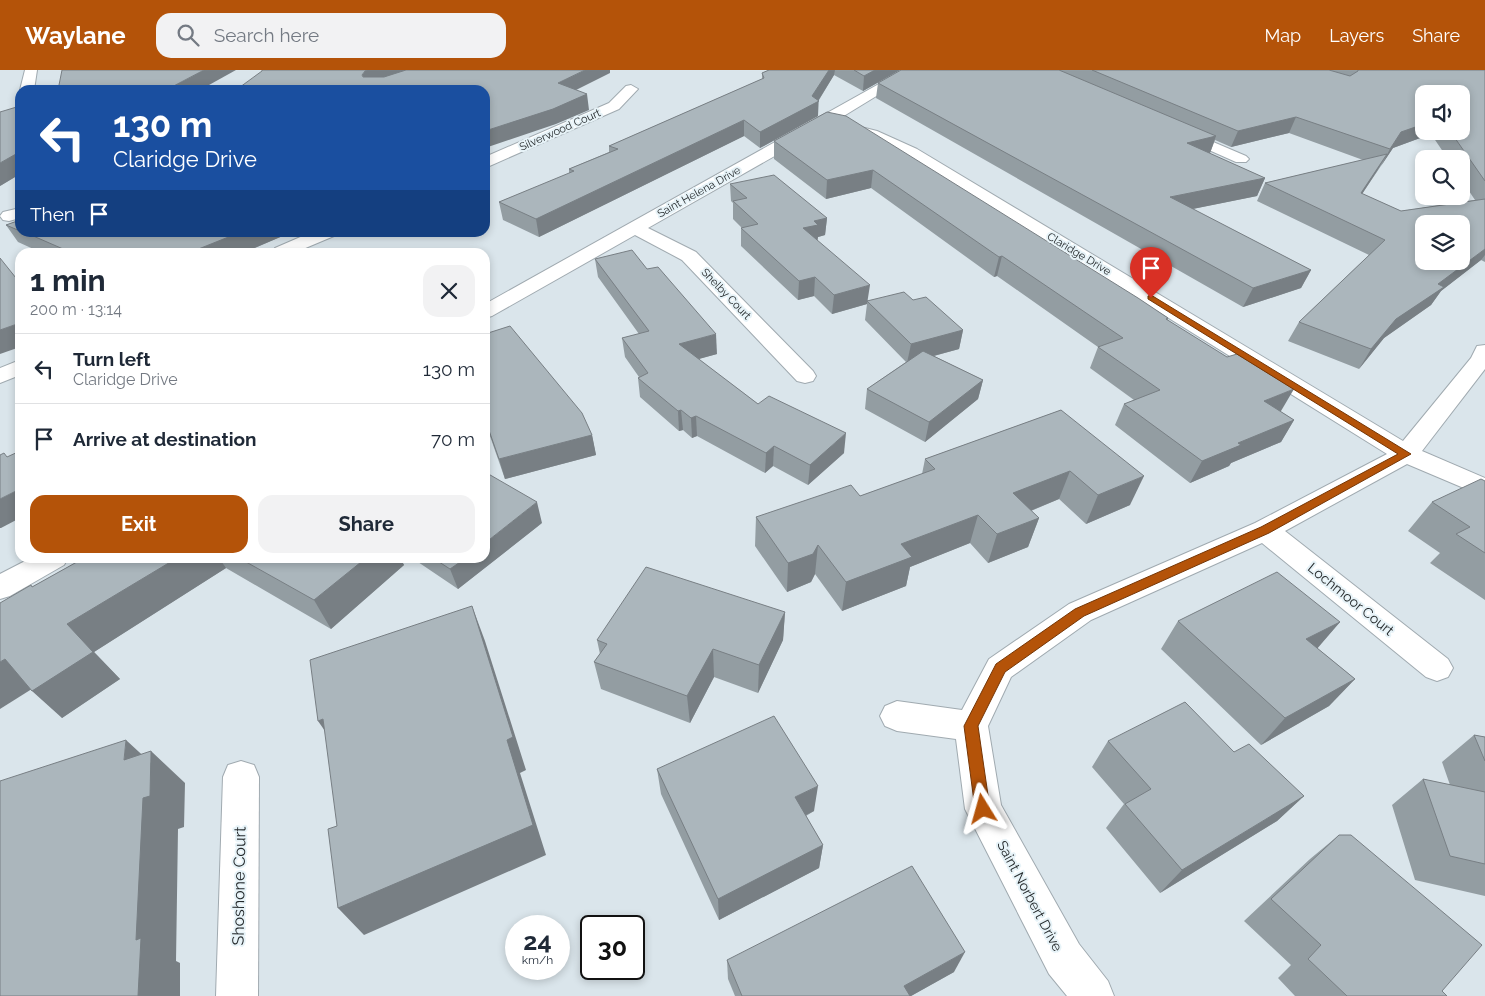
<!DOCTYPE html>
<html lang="en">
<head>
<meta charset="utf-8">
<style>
	:root { --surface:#fff; --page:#f2f2f3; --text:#1f2937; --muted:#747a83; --line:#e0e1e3; --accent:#b45309 }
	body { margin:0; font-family:Raleway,sans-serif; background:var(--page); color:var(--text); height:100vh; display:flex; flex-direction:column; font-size:19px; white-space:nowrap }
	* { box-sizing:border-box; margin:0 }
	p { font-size:16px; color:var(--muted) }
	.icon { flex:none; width:28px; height:28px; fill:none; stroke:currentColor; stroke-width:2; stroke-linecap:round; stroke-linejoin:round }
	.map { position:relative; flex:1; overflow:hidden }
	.side { position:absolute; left:15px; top:178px; width:475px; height:315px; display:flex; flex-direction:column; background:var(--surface); border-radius:15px; box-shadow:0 2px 8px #0003 }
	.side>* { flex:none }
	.guide { position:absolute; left:15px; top:15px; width:475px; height:152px; border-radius:15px; box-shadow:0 2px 8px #0003; background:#1a4fa0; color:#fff; overflow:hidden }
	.controls { position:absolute; left:1415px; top:15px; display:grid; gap:10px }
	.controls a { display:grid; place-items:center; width:55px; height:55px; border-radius:10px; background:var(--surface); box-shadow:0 2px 8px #0003; font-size:25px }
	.speed { position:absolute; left:505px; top:845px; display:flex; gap:10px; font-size:25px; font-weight:700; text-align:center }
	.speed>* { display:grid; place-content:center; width:65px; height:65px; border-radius:50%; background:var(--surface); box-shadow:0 2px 8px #0003; line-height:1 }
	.speed small { font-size:12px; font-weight:400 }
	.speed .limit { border:2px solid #111; border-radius:8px; background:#fff; color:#111 }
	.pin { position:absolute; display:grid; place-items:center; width:42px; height:42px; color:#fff; margin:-51px -21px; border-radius:50% 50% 50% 0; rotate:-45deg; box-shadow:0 0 5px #0007 }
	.pin .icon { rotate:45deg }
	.me { position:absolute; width:55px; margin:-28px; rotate:352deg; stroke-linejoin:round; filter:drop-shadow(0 0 4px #0008) }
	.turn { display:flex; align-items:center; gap:18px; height:105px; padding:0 15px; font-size:22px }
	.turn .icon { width:65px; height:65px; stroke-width:2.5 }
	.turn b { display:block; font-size:35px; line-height:42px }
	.then { display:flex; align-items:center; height:48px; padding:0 15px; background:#0003; gap:10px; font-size:19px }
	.round { display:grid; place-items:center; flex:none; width:52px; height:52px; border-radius:15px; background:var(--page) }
	.headline { display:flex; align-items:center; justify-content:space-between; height:85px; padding:0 15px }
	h1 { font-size:30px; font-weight:700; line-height:38px }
	.primary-button { display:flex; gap:10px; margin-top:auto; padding:10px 15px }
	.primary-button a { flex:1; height:58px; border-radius:15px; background:var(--accent); color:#fff; font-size:20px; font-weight:700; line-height:58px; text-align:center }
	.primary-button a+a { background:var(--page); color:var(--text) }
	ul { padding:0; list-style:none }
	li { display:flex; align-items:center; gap:15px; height:70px; padding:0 15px; border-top:1px solid var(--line) }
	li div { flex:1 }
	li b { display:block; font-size:19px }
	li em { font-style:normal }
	header { display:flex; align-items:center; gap:30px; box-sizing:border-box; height:70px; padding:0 25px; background:var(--accent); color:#fff }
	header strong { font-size:24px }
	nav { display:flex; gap:28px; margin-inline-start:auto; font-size:18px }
	.search { width:350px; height:45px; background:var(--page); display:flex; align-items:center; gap:12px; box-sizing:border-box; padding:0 18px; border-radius:15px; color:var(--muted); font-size:19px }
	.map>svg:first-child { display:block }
</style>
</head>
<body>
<header>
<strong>Waylane</strong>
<div class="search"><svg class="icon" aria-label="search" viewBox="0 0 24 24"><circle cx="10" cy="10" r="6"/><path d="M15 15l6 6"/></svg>Search here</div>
<nav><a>Map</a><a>Layers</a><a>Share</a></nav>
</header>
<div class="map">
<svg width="1485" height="926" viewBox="0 0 1485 926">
	<rect width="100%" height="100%" fill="#dae5eb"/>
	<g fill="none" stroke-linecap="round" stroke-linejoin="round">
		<g stroke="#a0aab0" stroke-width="2">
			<g id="minor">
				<polygon points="25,0 37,0 34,20 20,20"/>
				<polygon points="904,0 919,0 829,55 648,158 696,182 813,301 816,306 813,311 805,313 797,311 682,190 635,165 492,246 485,248 485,234"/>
				<polygon points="631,15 638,19 619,39 485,98 485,87 609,33 626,16"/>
				<polygon points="845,53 877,61 917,79 1403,371 1471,288 1477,276 1485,275 1485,299 1422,381 1485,408 1485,427 1407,394 1285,461 1448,589 1453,598 1448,607 1437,611 1426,607 1262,473 1091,550 1011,607 988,656 1001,735 1079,874 1108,911 1114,926 1067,926 1049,904 965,739 956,669 897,661 885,656 880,646 885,636 897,631 962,640 989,589 1069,534 1255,453 1387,384 907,85 867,67 840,60 838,57 840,54"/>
				<polygon points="1178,57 1246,86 1249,89 1246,92 1236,92 1173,64 1171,61 1173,58"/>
				<polygon points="20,138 20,148 9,151 3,150 0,146 3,142"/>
				<polygon points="312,162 337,162 334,166 296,182 273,182 275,178"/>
				<polygon points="20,290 20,305 0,313 0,298"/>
				<polygon points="31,488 68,488 64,495 10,526 0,529 0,504"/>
				<polygon points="241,691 254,695 259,707 258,926 216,926 223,707 228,695"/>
			</g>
		</g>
		<use href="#minor" fill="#fff" fill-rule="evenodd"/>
	</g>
	<g fill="#939da2" fill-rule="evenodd">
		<polygon points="769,0 900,0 863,21 834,5 819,30 818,46 760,78 744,66 539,167 503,150 499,132 569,104 569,99 609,82 609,76 762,9 762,3"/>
		<path d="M901,0H1485V192L1481,190L1441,221L1431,235L1384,268L1359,299L1288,271L1299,252L1369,185L1257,131L1265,113L1363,90L1289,63L1231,77L1215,70L1210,83H1208L1265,108L1257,126L1192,139L1311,200L1301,218L1243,237L876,28L878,13ZM1461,24V61H1424ZM1431,64L1448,89H1461V109L1475,130L1401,141L1362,124L1393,78Z"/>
		<polygon points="20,36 20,104 0,116"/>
		<polygon points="827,42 1168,248 1168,250 1281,341 1280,341 1294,350 1281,372 1231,393 1229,396 1190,413 1115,355 1124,334 1134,330 1090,298 1098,277 997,206 994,207 871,118 826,129 774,89 774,71"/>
		<polygon points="730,114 827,148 825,165 818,167 817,171 868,231 913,230 963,260 959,279 934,286 983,310 978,329 925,372 865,339 867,319 906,292 865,250 867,234 832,244 814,226 798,230 741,176 741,158 742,158 733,149 733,133 731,131"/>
		<polygon points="20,150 20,162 292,162 245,182 40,182 18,172 6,155"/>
		<polygon points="595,189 717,284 698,289 758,334 844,383 808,415 773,396 765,403 697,366 692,368 683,360 679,361 640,327 638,308 639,307 625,287 622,268 639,264 598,207"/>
		<polygon points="485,264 592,365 596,385 505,409 485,352"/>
		<polygon points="1061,340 1130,435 1086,454 1059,429 1031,441 1039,448 1028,477 988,493 970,473 910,497 906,516 842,541 815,504 811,512 787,522 755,476 756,447 860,426 922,404 925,389"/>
		<polygon points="1485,411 1485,530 1430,493 1440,483 1408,461 1432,432"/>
		<polygon points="542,453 458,519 418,492 416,488 485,488"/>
		<polygon points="84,488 400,488 404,495 331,559 226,498 94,582 120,609 62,648 32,517"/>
		<polygon points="785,542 783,570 758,623 714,607 690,653 601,619 594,592 600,584 597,570"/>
		<polygon points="1178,551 1340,552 1317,578 1355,609 1329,636 1261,675 1161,579"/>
		<polygon points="1474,665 1485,667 1485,826 1415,810 1392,735 1423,709 1450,715 1442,692"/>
		<polygon points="1108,671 1234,682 1304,726 1277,751 1160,823 1106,758 1124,734 1092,697"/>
		<polygon points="657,699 814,741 806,746 823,775 819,798 719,850 661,724"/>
		<polygon points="1339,765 1442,921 1447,926 1295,926 1278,908 1291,895 1244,851 1310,789"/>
		<polygon points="727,890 954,902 911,926 735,926 728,909"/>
	</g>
	<g fill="#787f84">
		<polygon points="204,0 236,0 200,20 166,20"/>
		<polygon points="367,0 416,0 369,15 362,5 365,1"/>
		<polygon points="585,0 610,0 610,3 560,28 558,13"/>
		<polygon points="829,0 835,0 834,5 818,31 818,46 760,78 760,62 812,26"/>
		<polygon points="875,0 900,0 863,21 864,6"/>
		<polygon points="587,24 589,40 556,54 485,78 485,61"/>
		<polygon points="1296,47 1289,63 1231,77 1238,61"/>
		<polygon points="744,50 744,66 539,167 536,149"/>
		<polygon points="1424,54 1424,61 1432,61 1431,64 1393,78 1381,96 1390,79 1401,62"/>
		<polygon points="1216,66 1210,83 1181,90 1187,73"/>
		<polygon points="16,84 20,91 20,104 0,116 0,93"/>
		<polygon points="1387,84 1377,101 1351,141 1361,123"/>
		<polygon points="873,100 871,118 826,129 827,110"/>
		<polygon points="1265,108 1257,126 1163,145 1170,127"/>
		<polygon points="827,148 825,165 818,167 817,173 803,158 814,151"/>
		<polygon points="241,162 292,162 245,182 191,182"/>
		<polygon points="1485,179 1485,185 1481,190 1441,221 1431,235 1384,268 1359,299 1371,279 1396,249 1438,214"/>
		<polygon points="1002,186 997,206 994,207 999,187"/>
		<polygon points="1311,200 1301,218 1243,237 1253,218"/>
		<polygon points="815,207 814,226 798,230 799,211"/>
		<polygon points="870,215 867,234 832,244 834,225"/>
		<polygon points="20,253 20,277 0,284 0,260"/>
		<polygon points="963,260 959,279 907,293 911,274"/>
		<polygon points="716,264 717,284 681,294 679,274"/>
		<polygon points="983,310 978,329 925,372 929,352"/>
		<polygon points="1294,319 1281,341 1252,352 1264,331"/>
		<polygon points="681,340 683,360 679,361 678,341"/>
		<polygon points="696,346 697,366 692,368 691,348"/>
		<polygon points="1294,350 1281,372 1231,393 1229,396 1190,413 1202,391 1238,373"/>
		<polygon points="846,363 844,383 808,415 810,395"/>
		<polygon points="592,365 596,385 505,409 499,389"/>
		<polygon points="774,376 773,396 765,403 766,383"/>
		<polygon points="1070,401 1059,429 1003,452 1013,423"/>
		<polygon points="1144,406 1130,435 1086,454 1098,425"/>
		<polygon points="20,419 20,448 1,458 0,458 0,429"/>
		<polygon points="537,432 542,453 458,519 450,499 466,488 485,488 485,473"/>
		<polygon points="978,445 970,473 910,497 906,516 842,541 846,512 901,474"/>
		<polygon points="1039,448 1028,477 988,493 997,464"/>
		<polygon points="818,475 815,504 811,512 787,522 788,493"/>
		<polygon points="177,488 219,488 226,498 94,582 120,609 62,648 32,621 67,554"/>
		<polygon points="366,488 400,488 404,495 331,559 314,530"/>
		<polygon points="472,536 485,571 526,700 520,703 546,785 364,865 338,838 507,670"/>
		<polygon points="785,542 783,570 758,623 759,595"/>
		<polygon points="1340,552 1316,580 1306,569"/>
		<polygon points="713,579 714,607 690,653 687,626"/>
		<polygon points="5,589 35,617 0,639 0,592"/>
		<polygon points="1355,609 1329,636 1261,675 1285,648"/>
		<polygon points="323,649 341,684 318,651"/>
		<polygon points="126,670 151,693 151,681 185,713 184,757 178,759 176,891 180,893 180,926 138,926 136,870 124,690"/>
		<polygon points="818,716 814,741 792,752 795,727"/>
		<polygon points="1304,726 1277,751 1160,823 1182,800"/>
		<polygon points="823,775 819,798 719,850 718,829"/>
		<polygon points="965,882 954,902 911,926 900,926 904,916"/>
	</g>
	<g fill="#abb6bc" stroke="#787f84" fill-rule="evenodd">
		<polygon points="62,0 204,0 166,20 58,20"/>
		<polygon points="262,0 367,0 365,1 362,5 363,7 384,7 406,0 585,0 558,13 587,24 553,39 485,61 485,20 236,20 262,1"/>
		<polygon points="769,0 829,0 812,26 819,31 760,62 744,50 536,149 499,132 574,101 569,99 618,79 609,76 764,8 762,3"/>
		<polygon points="854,0 875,0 864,6"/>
		<polygon points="901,0 1059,0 1216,66 1187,73 1265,108 1170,127 1311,200 1253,218 878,13"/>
		<polygon points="1092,0 1329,0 1350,6 1358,1 1358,0 1485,0 1485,111 1450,61 1461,61 1461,24 1424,24 1424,54 1401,62 1390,79 1296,47 1238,61"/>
		<polygon points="20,36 20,84 16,84 0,93 0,42"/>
		<polygon points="827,42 846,46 1138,228 1168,248 1166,249 1227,287 1237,284 1294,319 1264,331 1294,350 1238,373 1241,375 1202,391 1124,334 1160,320 1098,277 1123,268 1002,186 999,187 873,100 827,110 774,71"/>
		<path d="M1387,84L1361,123L1401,141L1485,129V179L1438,214L1444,217L1396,249L1371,279L1299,252L1385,170L1265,113ZM1424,154H1461V191H1424Z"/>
		<polygon points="774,105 827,148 814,151 818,155 803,158 870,215 834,225 815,207 799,211 741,158 758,154 733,131 747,128 730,114"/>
		<polygon points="20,150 20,161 6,155"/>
		<polygon points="24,162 241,162 191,182 70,182"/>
		<polygon points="632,180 647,199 658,197 716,264 679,274 758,334 769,326 846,363 810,395 774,376 766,383 696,346 691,348 681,340 678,341 638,308 648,303 622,268 649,261 595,189"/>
		<polygon points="0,188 20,213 20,253 0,260"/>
		<polygon points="904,222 913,230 926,227 963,260 911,274 867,231"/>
		<polygon points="510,256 582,343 592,365 499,389 485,349 485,264"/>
		<polygon points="923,281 983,310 929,352 867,319"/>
		<polygon points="1061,340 1144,406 1098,425 1070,401 1013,423 1039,448 997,464 978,445 901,474 912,487 846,512 818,475 813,484 788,493 756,447 851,415 860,426 935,399 925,389"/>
		<polygon points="20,381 20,419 0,429 0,385 4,383 7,387"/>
		<polygon points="485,402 537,432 485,473"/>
		<polygon points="1481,409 1485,411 1485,483 1456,464 1470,457 1432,432"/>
		<polygon points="84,488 177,488 67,554 93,582 32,621 5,589 0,592 0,533 31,515 32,517"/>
		<polygon points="239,488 366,488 314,530"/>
		<polygon points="433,488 466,488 450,499"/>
		<polygon points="646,497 785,542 759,595 713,579 687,626 594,592 607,574 597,570"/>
		<polygon points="1277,502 1340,552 1306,569 1355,609 1285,648 1178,551"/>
		<polygon points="472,536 513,667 507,670 533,755 338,838 328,759 337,756 323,649 318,651 310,590"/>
		<polygon points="1185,632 1234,682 1249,674 1304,726 1182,800 1125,734 1151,719 1108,671"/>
		<polygon points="774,646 818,716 795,727 823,775 718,829 657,699"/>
		<polygon points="1474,665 1485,667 1485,691"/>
		<polygon points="126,670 124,690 151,681 150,726 143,728 136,870 141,868 138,926 0,926 0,711"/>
		<polygon points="1423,709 1485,722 1485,794 1450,786"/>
		<polygon points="1339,765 1351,765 1482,875 1442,921 1447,926 1347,926 1308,889 1321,875 1271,829"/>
		<polygon points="912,796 965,882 904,916 910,926 742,926 727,890"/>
	</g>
	<polygon fill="#b45309" stroke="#753606" points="1151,225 1411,384 1269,463 1084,546 1005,602 978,656 990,739 988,744 983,746 977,744 975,739 964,656 996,594 1075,539 1261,457 1398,384 1148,229 1148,226"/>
	<g text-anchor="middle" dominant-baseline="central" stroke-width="4" stroke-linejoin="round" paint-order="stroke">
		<g font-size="11" fill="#252a2c" stroke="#e7f3f8">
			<text transform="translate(560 60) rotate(-24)">Silverwood Court</text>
			<text transform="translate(699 122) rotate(-29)">Saint Helena Drive</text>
			<text transform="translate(1079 184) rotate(31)">Claridge Drive</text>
			<text transform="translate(726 224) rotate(46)">Shelby Court</text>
		</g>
		<g font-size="14" fill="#252a2c" stroke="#e7f3f8">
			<text transform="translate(1351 529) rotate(39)">Lochmoor Court</text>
			<text transform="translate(1030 826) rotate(62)">Saint Norbert Drive</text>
		</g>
		<g font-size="16" fill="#252a2c" stroke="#e7f3f8">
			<text transform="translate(239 816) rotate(-89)">Shoshone Court</text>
		</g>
	</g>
</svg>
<div class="controls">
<a><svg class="icon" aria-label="sound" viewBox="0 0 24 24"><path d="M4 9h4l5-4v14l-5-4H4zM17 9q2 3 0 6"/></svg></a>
<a><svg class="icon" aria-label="search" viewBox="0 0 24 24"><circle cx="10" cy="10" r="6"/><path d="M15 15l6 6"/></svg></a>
<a><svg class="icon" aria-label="layers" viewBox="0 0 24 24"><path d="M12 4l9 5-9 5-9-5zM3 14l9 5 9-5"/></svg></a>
</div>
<div class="speed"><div>24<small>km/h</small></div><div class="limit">30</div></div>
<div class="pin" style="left:1151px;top:228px;background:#d93025"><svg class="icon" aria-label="arrive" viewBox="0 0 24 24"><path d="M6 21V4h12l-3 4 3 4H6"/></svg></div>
<svg class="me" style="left:983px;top:739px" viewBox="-20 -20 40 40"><path d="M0-17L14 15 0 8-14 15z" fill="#b45309" stroke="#fff" stroke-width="4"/></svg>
<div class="guide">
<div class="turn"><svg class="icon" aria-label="left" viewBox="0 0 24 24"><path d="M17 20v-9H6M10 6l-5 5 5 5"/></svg><div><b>130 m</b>Claridge Drive</div></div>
<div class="then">Then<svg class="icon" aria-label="arrive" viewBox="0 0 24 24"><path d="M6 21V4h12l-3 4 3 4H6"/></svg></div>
</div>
<section class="side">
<div class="headline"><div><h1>1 min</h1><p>200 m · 13:14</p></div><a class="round"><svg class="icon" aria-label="close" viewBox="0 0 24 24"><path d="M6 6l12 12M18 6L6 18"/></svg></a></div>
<ul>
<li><svg class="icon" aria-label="left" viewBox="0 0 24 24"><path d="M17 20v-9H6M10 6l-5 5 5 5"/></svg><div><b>Turn left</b><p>Claridge Drive</p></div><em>130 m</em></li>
<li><svg class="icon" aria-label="arrive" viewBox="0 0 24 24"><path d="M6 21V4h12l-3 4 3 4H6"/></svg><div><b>Arrive at destination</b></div><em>70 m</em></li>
</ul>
<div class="primary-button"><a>Exit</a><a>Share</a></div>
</section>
</div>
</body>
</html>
